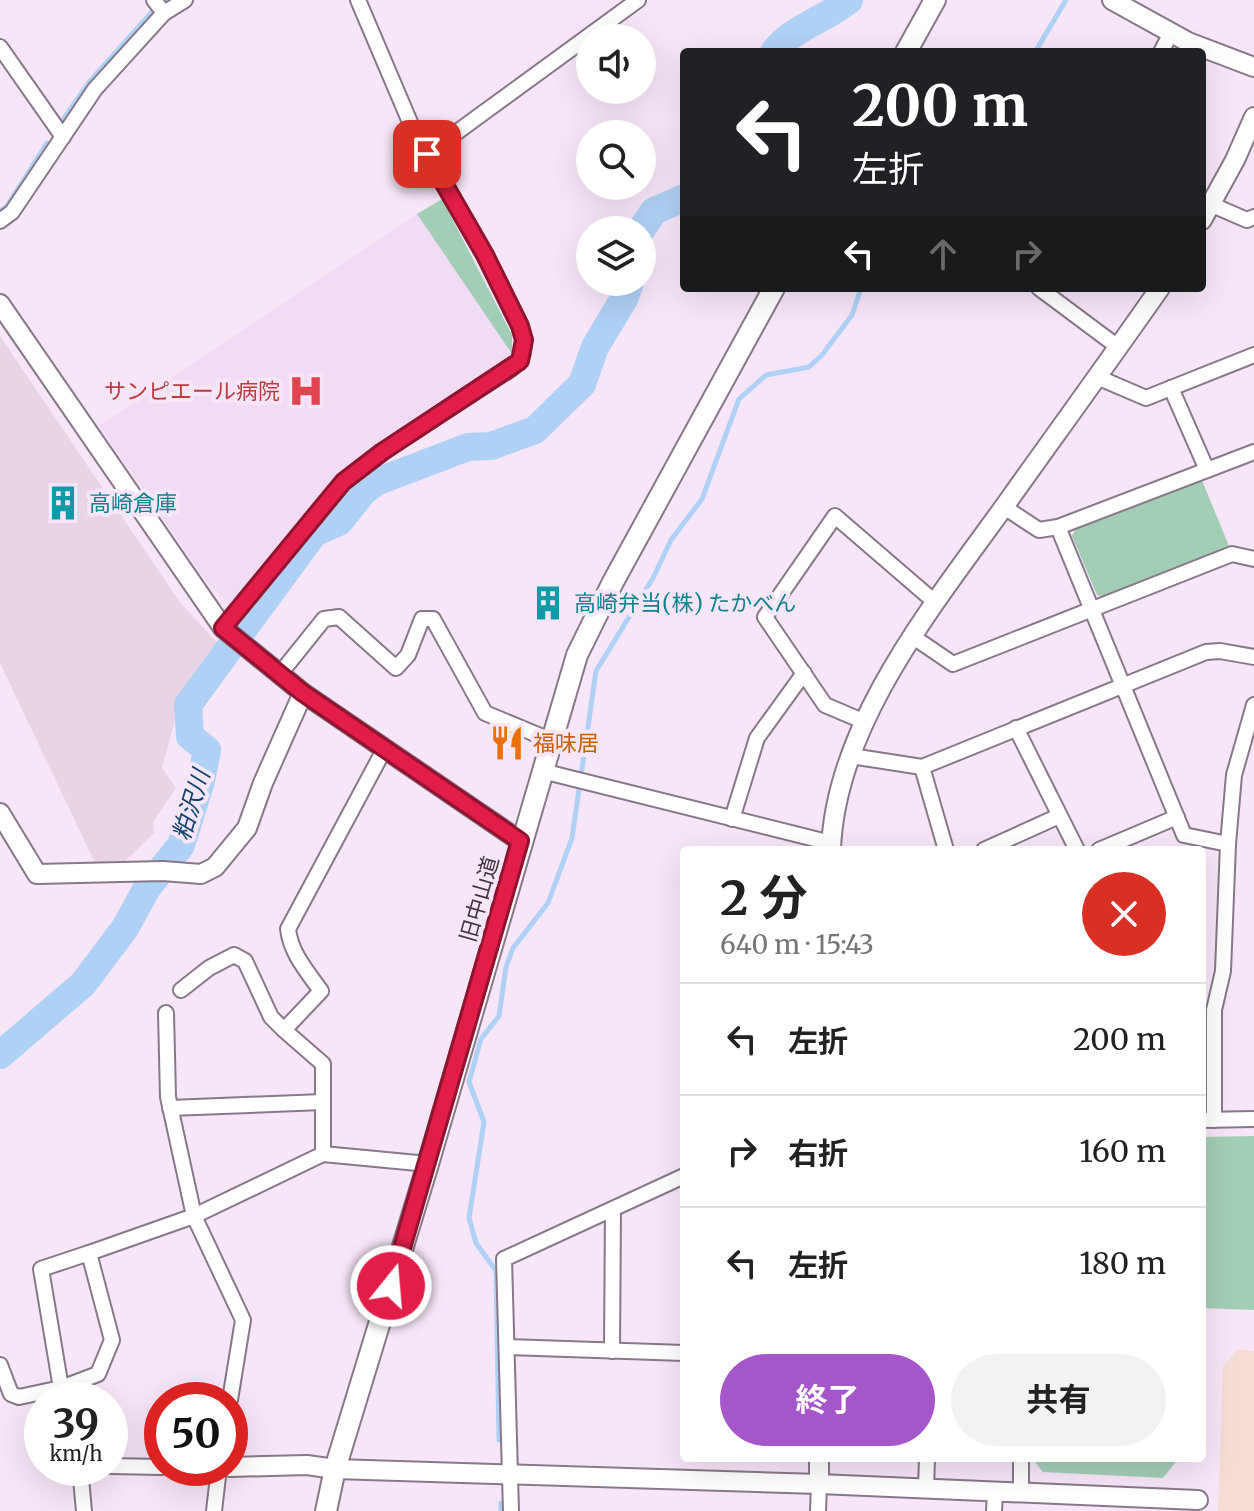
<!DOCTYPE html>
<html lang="ja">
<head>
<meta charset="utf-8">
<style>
	:root { --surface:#fff; --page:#f2f2f2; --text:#222; --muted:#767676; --line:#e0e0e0; --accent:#a557c9 }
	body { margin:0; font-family:Merriweather,"Noto Sans JP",serif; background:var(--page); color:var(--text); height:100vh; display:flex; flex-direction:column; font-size:30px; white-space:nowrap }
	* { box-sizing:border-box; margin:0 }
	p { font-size:26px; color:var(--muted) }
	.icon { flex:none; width:44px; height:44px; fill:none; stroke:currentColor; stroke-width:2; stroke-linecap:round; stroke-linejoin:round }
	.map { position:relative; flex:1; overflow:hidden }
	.sheet { position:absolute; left:680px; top:846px; width:526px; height:616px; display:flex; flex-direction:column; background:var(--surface); border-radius:8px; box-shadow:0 8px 32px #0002 }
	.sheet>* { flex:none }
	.banner { position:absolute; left:680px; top:48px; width:526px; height:244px; border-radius:8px; box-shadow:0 8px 32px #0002; background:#202124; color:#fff; overflow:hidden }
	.fabs { position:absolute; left:576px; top:24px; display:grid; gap:16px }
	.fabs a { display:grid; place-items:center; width:80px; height:80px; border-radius:50%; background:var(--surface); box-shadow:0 8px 32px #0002; font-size:40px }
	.speed { position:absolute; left:24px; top:1382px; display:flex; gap:16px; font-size:40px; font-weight:700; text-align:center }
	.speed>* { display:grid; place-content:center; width:104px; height:104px; border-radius:50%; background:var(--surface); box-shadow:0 8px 32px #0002; line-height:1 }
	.speed small { font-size:20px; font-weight:400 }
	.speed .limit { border:12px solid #d22; background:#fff; color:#111 }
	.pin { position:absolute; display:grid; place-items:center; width:68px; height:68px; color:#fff; margin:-34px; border-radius:16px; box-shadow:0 4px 12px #0006 }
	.me { position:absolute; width:88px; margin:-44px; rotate:17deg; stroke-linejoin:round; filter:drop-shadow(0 0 6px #0008) }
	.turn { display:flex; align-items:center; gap:28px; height:168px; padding:0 40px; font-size:36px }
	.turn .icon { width:104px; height:104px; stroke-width:2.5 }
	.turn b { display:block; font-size:56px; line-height:68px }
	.lanes { display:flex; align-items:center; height:76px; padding:0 40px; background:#0003; justify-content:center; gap:40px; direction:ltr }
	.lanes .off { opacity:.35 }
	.round { display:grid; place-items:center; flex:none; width:84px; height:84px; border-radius:42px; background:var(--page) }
	.overview { display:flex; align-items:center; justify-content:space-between; height:136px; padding:0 40px }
	h1 { font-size:48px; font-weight:700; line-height:60px }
	.primary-button { display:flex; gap:16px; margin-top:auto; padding:16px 40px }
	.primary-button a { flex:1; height:92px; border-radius:48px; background:var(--accent); color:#fff; font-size:32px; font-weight:700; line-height:92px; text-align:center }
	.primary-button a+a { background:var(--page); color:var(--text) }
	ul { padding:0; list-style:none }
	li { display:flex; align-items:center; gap:24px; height:112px; padding:0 40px; border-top:2px solid var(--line) }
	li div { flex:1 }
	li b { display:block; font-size:30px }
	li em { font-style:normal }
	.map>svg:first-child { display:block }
</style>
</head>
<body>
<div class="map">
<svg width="1254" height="1511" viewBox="0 0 1254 1511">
	<rect width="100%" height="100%" fill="#f7e6f8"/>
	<polygon fill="#e8d4e5" points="0,336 181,604 222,647 180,701 162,768 176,788 153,822 154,833 123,863 95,863 0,663"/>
	<polygon fill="#f5dcd4" points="1238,1350 1254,1351 1254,1511 1218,1511 1223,1366"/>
	<polygon fill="#f2dbf4" points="417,214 512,354 510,358 410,424 384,438 330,481 232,608 206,581 99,426"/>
	<g fill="#a3ceb6">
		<polygon points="442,199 512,335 512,354 417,214"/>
		<polygon points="1201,478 1229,546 1105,598 1097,595 1072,536 1076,528"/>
		<polygon points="1254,1136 1254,1310 1202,1308 1202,1137"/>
		<polygon points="1036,1458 1179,1458 1163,1478 1043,1472 1036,1463"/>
	</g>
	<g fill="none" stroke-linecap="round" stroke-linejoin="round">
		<g stroke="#afd1f5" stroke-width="5">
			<polyline points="166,1 167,0"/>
			<polyline points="1035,52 1066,0"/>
			<polyline points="62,121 90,81 152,12"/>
			<polyline points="0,211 7,206 47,143"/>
			<polyline points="499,1440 496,1271 476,1243 469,1218 484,1122 469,1082 481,1039 499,1016 506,967 513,948 548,903 572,838 596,671 653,578 671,540 702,499 739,399 766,375 809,367 822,355 852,315 861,288"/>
			<polyline points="501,1503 501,1511"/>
		</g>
		<g stroke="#afd1f5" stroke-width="28">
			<path d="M774,52C793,27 825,20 849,0"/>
			<polyline points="641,230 654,211 684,198"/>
			<polyline points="0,1055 83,984 125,928 147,888 181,845 201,781 207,750 190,736 188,705 314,533 339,522 363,492 376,482 468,447 491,446 535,430 582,384 595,347 625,297 630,282"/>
		</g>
		<g stroke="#887889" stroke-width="18">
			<g id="minor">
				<polyline points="154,0 164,13"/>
				<polyline points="0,47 63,137"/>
				<polyline points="1161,52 1171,33"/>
				<polyline points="427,154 638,0"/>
				<polyline points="1210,204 1247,220 1254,217"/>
				<polyline points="0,221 12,212 95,89 164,13 185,0"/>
				<polyline points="1039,288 1118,347"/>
				<polyline points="1097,377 1146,398 1254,355"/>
				<polyline points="1171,388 1207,470"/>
				<polyline points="1004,507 1039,530 1058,527 1254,452"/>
				<polyline points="1058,527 1184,835 1228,844"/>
				<polyline points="223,628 343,482 382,452 511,369 520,361 523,353 524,340 520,326 485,255 418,141 358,0"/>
				<polyline points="912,636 953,664 1232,554 1254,559"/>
				<polyline points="279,675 324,619 339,617 396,668 408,655 422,619 433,619 485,713 550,740"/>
				<polyline points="865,722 825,705 765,617 835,516 936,603"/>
				<polyline points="1016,728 1077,850"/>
				<polyline points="851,756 922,767 1206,652 1220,651 1254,657"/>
				<polyline points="922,767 946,850"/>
				<polyline points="542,771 831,843"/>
				<polyline points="732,819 757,738 804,673"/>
				<polyline points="984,850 1059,816"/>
				<polyline points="1099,850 1177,817"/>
				<polyline points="181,990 209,968 234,955 245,961 271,1017 284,1030"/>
				<polyline points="166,1013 168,1097 194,1216 243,1320 230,1400"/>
				<polyline points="170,1108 323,1102"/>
				<polyline points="1202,1120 1254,1119"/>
				<polyline points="1214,1120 1214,1010 1223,971 1228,844 1234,775 1254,705"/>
				<path d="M323,1154V1064L284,1030L321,991C307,971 291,954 288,929L385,748"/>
				<polyline points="507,1347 684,1353"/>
				<polyline points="612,1351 613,1209"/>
				<polyline points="0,1365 11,1394 19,1397 61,1388 41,1269 89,1253"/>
				<polyline points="64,1400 61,1388 98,1374 112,1340 89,1253 194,1216 323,1154 428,1164"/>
				<polyline points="110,1466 162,1467"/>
				<polyline points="80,1468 84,1511"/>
				<polyline points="926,1489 927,1458"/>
				<polyline points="1021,1493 1021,1458"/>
				<polyline points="214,1511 219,1468"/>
				<polyline points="511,1511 504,1259 684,1176"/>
				<polyline points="818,1511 819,1484"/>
				<polyline points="994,1511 995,1492"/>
			</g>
		</g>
		<g stroke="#887889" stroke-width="22">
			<g id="tertiary">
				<polyline points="1112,0 1188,42 1254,67"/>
				<polyline points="1202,220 1235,160 1254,117"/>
				<polyline points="0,304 223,628 303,693 520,841"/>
				<polyline points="0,813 37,874 163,871 201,874 215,867 247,828 263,783 303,693"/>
				<path d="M831,850C835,721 940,597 1011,497C1061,427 1111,358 1160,288"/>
				<polyline points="230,1467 307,1465 335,1469 819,1484 1198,1500"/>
				<polyline points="819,1484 819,1458"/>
			</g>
		</g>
		<g stroke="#887889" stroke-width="24">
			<g id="secondary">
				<polyline points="906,52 935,0"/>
				<polyline points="326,1511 335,1469 428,1164 577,655 613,582 774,288"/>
			</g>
		</g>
		<use href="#minor" stroke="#fff" stroke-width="14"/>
		<use href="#tertiary" stroke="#fff" stroke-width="18"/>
		<use href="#secondary" stroke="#fff" stroke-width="20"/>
	</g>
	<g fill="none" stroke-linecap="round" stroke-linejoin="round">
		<g stroke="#92132f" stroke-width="20">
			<polyline id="route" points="391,1286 520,841 303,693 223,628 343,482 382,452 520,361 524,340 520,326 485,255 427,154"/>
		</g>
		<use href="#route" stroke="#e11d48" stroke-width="14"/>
	</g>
	<defs>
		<g id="hospital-bare" transform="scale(2.76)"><path d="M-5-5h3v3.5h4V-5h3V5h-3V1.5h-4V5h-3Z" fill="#e0444e" stroke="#f7e6f8" stroke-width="2.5" paint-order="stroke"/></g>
		<g id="building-bare" transform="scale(2.76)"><path d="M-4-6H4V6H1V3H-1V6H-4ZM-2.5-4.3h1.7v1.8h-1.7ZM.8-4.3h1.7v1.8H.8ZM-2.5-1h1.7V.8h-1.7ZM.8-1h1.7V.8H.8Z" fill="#0f9aa8" stroke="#f7e6f8" stroke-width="2.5" paint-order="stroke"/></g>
		<g id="restaurant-bare" transform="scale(2.76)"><path d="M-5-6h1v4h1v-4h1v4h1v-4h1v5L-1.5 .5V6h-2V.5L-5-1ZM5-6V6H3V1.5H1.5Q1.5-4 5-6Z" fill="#e8710a" stroke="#f7e6f8" stroke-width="2.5" paint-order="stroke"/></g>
	</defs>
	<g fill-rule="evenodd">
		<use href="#hospital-bare" x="306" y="391"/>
		<use href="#building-bare" x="63" y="503"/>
		<use href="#building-bare" x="548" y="603"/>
		<use href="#restaurant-bare" x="507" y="743"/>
	</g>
	<g text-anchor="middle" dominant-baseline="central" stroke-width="8" stroke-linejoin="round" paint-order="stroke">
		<g font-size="22" fill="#be3a42" stroke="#f7e6f8" text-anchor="end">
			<text x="280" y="391">サンピエール病院</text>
		</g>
		<g font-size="22" fill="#0d838f" stroke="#f7e6f8" text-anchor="start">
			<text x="89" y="503">高崎倉庫</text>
			<text x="574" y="603">高崎弁当(株) たかべん</text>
		</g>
		<g font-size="22" fill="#c56008" stroke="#f7e6f8" text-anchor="start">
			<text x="533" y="743">福味居</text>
		</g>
		<g font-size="22" fill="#3e373e" stroke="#f7e6f8">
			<text transform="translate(479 899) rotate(-74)">旧中山道</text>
		</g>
		<g font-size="24" font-style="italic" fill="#124471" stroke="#f7e6f8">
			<text transform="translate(191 805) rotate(-73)">粕沢川</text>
		</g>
	</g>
</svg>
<div class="fabs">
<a><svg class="icon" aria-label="sound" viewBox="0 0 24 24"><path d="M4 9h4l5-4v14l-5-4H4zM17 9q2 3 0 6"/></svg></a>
<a><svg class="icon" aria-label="search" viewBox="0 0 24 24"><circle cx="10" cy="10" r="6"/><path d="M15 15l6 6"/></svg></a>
<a><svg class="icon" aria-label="layers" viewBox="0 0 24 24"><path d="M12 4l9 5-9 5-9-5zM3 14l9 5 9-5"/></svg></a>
</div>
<div class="speed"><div>39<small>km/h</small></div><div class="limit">50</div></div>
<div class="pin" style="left:427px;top:154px;background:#d93025"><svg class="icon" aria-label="arrive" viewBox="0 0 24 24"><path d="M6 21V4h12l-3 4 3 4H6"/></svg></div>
<svg class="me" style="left:391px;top:1286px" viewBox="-20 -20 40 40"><circle r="17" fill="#e11d48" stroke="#fff" stroke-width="3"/><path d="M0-11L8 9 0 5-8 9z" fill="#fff"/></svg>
<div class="banner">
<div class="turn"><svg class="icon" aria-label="left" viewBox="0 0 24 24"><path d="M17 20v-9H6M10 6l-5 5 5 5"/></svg><div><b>200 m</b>左折</div></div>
<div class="lanes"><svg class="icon" aria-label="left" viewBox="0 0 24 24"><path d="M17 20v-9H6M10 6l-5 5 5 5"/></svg><svg class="icon off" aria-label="ahead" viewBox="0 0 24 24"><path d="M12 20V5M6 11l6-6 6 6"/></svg><svg class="icon off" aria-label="right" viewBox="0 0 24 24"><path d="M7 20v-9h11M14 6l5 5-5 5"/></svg></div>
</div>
<section class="sheet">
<div class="overview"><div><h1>2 分</h1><p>640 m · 15:43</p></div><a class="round" style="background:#d93025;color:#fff"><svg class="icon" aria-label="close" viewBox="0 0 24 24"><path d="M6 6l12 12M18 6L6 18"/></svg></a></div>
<ul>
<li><svg class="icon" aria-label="left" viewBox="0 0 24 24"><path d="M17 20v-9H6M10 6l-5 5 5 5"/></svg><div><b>左折</b></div><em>200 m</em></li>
<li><svg class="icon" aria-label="right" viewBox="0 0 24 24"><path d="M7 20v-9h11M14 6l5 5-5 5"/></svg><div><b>右折</b></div><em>160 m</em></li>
<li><svg class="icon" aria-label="left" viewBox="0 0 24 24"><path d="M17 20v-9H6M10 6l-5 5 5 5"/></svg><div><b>左折</b></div><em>180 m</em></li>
</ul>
<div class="primary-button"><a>終了</a><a>共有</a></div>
</section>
</div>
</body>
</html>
